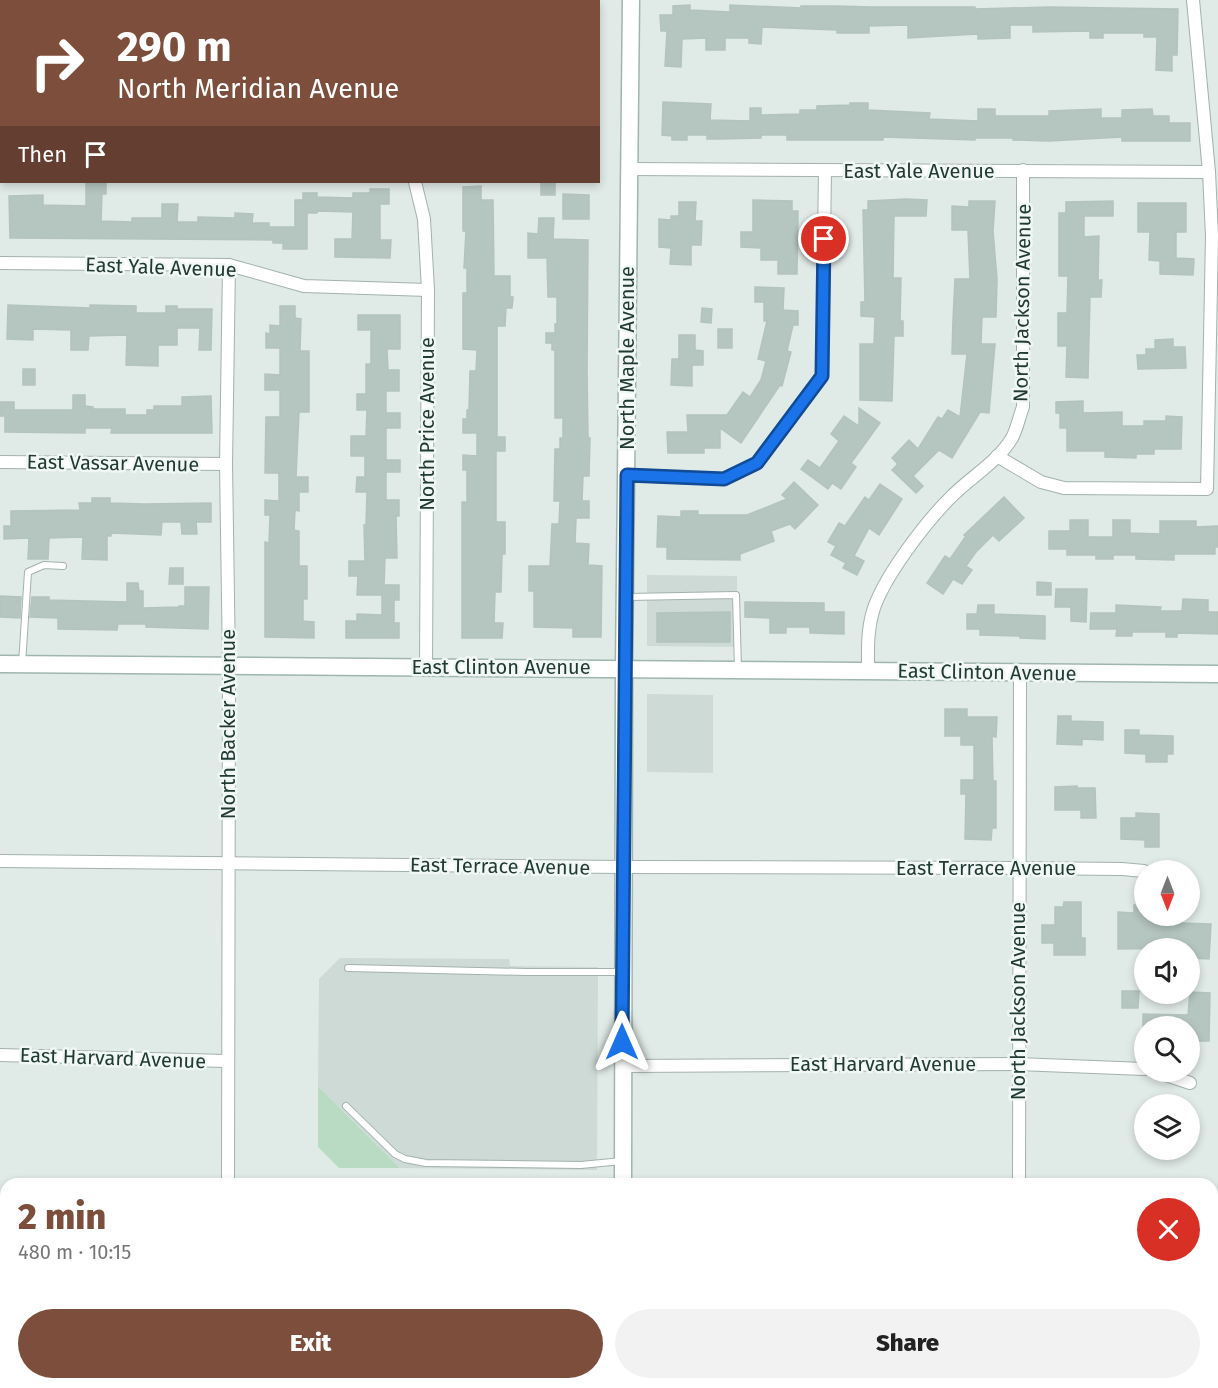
<!DOCTYPE html>
<html lang="en">
<head>
<meta charset="utf-8">
<style>
	:root { --surface:#fff; --page:#f2f2f2; --text:#222; --muted:#767676; --accent:#7d4e3c }
	body { margin:0; font-family:"Fira Sans",sans-serif; background:var(--page); color:var(--text); height:100vh; display:flex; flex-direction:column; font-size:22px; white-space:nowrap }
	* { box-sizing:border-box; margin:0 }
	p { font-size:20px; color:var(--muted) }
	.icon { flex:none; width:33px; height:33px; fill:none; stroke:currentColor; stroke-width:2; stroke-linecap:round; stroke-linejoin:round }
	.map { position:relative; flex:1; overflow:hidden }
	.details { position:absolute; left:0px; top:1178px; width:1218px; height:212px; display:flex; flex-direction:column; background:var(--surface); border-radius:18px 18px 0 0; box-shadow:0 3px 9px #0003 }
	.details>* { flex:none }
	.hud { position:absolute; left:0px; top:0px; width:600px; height:183px; box-shadow:0 3px 9px #0003; background:#7d4e3c; color:#fff; overflow:hidden }
	.needle { width:39px; rotate:180deg }
	.controls { position:absolute; left:1134px; top:860px; display:grid; gap:12px }
	.controls a { display:grid; place-items:center; width:66px; height:66px; border-radius:50%; background:var(--surface); box-shadow:0 3px 9px #0003; font-size:30px }
	.pin { position:absolute; display:grid; place-items:center; width:51px; height:51px; color:#fff; margin:-26px; border:3px solid #fff; border-radius:50%; box-shadow:0 2px 6px #0007 }
	.me { position:absolute; width:66px; margin:-33px; rotate:0deg; stroke-linejoin:round; filter:drop-shadow(0 0 4px #0008) }
	.turn { display:flex; align-items:center; gap:21px; height:126px; padding:0 18px; font-size:27px }
	.turn .icon { width:78px; height:78px; stroke-width:2.5 }
	.turn b { display:block; font-size:42px; line-height:51px }
	.then { display:flex; align-items:center; height:57px; padding:0 18px; background:#0003; gap:12px; font-size:22px }
	.round { display:grid; place-items:center; flex:none; width:63px; height:63px; border-radius:32px; background:var(--page) }
	.overview { display:flex; align-items:center; justify-content:space-between; height:102px; padding:0 18px }
	h1 { font-size:36px; font-weight:800; line-height:45px; color:var(--accent) }
	.cta { display:flex; gap:12px; margin-top:auto; padding:12px 18px }
	.cta a { flex:1; height:69px; border-radius:36px; background:var(--accent); color:#fff; font-size:24px; font-weight:800; line-height:69px; text-align:center }
	.cta a+a { background:var(--page); color:var(--text) }
	.map>svg:first-child { display:block }
</style>
</head>
<body>
<div class="map">
<svg width="1218" height="1388" viewBox="0 0 1218 1388">
	<rect width="100%" height="100%" fill="#e0eae6"/>
	<g fill="#cedad5">
		<polygon points="647,575 737,576 737,647 647,646"/>
		<polygon points="647,694 713,695 713,773 647,772"/>
		<polygon points="340,958 509,959 510,966 598,967 597,1170 400,1168 318,1086 319,979"/>
	</g>
	<polygon fill="#b9dbc4" points="318,1086 400,1168 339,1168 318,1147"/>
	<g fill="#b5c5bf" stroke="#b3c4bd" stroke-width="1.5">
		<polygon points="690,5 690,10 730,12 730,5 801,8 801,6 834,6 873,7 975,7 975,9 1050,7 1178,9 1177,55 1172,55 1172,71 1156,70 1157,37 1144,37 1144,33 1103,33 1103,38 1090,38 1090,31 1033,32 1033,25 1010,25 1010,38 978,39 978,34 908,38 908,25 869,26 869,33 837,33 837,30 762,27 761,44 749,43 749,38 725,38 725,50 706,50 706,38 682,39 681,67 665,66 667,31 661,31 660,15 673,15 673,6"/>
		<polygon points="663,102 711,104 710,120 750,121 750,108 761,108 761,115 800,114 800,110 817,110 817,106 850,105 850,103 868,103 868,110 930,113 929,119 978,121 978,109 995,109 995,116 1049,116 1049,111 1101,109 1101,118 1122,118 1122,110 1152,109 1153,116 1169,116 1169,123 1190,123 1190,141 1122,141 1122,137 1049,141 1013,140 1013,138 975,138 975,140 883,137 883,140 787,140 787,135 761,135 761,138 722,139 707,139 707,135 687,135 687,140 672,140 672,136 662,135"/>
		<polygon points="86,182 106,182 106,194 102,194 101,221 132,222 132,218 162,218 162,204 178,204 177,222 198,222 198,217 235,218 235,213 253,214 252,223 269,223 269,227 295,227 295,200 303,200 303,193 317,193 317,197 353,198 353,193 370,193 370,189 389,189 389,204 380,204 380,240 391,240 390,258 335,257 335,239 352,239 353,212 317,211 317,213 307,213 307,249 283,249 283,243 273,243 273,240 10,238 9,196 43,195 43,205 86,206"/>
		<rect x="541" y="182" width="14" height="13"/>
		<polygon points="481,186 481,200 493,200 494,276 510,276 510,297 513,297 512,308 506,308 505,326 497,326 497,437 505,437 505,451 496,451 496,522 505,522 505,554 502,554 501,592 495,592 494,623 503,623 502,638 462,638 462,502 467,502 467,470 463,470 463,455 477,456 477,433 463,433 463,419 467,419 467,410 469,410 470,371 476,371 477,350 463,349 463,293 467,293 467,268 464,268 466,231 463,231 463,187"/>
		<polygon points="563,194 589,195 589,219 563,219"/>
		<polygon points="906,199 927,200 926,216 894,216 893,278 901,278 900,321 903,321 903,336 894,336 892,401 860,400 860,344 874,344 875,317 861,316 861,302 865,302 863,210 868,210 868,201"/>
		<polygon points="753,200 792,201 792,211 798,211 797,274 778,274 778,260 761,260 761,248 741,247 741,232 753,232"/>
		<polygon points="969,201 995,201 993,231 997,279 996,317 982,317 981,344 995,344 989,413 980,412 952,458 939,450 913,476 923,486 916,493 892,470 898,464 892,458 909,440 918,449 938,417 942,419 948,410 960,417 967,354 952,354 953,320 955,279 970,279 968,230 952,230 952,206 969,207"/>
		<polygon points="1113,201 1113,216 1084,216 1084,237 1099,236 1098,280 1102,280 1101,297 1090,297 1088,378 1066,377 1067,346 1058,346 1058,313 1067,313 1068,276 1059,276 1059,213 1066,213 1066,202"/>
		<polygon points="679,202 696,202 695,221 702,221 701,245 691,245 691,265 670,264 671,248 659,247 659,219 671,220 671,216 679,216"/>
		<polygon points="1138,203 1186,203 1186,232 1176,232 1176,258 1194,259 1193,275 1160,274 1160,261 1149,260 1150,232 1138,232"/>
		<polygon points="539,218 554,218 553,239 588,240 587,371 588,438 590,438 589,476 583,476 582,501 589,501 589,518 576,518 575,543 589,544 588,565 602,566 601,637 573,637 573,628 534,627 534,591 529,591 529,566 550,566 552,524 559,524 560,501 554,501 555,449 560,449 560,438 563,438 563,418 555,418 555,350 552,350 552,343 546,343 546,333 555,333 555,324 557,324 557,297 548,297 547,258 528,258 528,233 538,234"/>
		<polygon points="755,287 784,288 783,310 798,311 798,325 793,325 787,351 791,352 782,386 780,385 741,443 720,428 720,448 704,448 704,453 668,453 667,432 688,432 687,415 727,415 743,392 750,397 761,380 766,361 758,359 767,321 764,321 764,302 755,302"/>
		<polygon points="8,305 90,308 90,305 136,306 136,313 166,313 166,306 177,306 177,309 212,309 211,350 199,350 200,328 177,328 177,345 158,345 158,366 126,365 127,335 89,336 88,350 71,350 71,330 33,329 33,340 7,339"/>
		<polygon points="280,306 295,306 295,318 301,319 300,351 309,351 309,412 299,412 296,477 308,477 308,492 299,492 299,511 295,510 294,530 299,531 299,566 307,566 307,599 303,599 303,621 314,622 314,638 265,637 265,542 269,543 270,515 265,515 265,500 279,501 279,473 265,473 266,417 280,417 280,390 265,390 265,374 280,375 280,348 266,348 266,333 270,334 270,325 280,326"/>
		<polygon points="702,308 712,309 711,323 701,322"/>
		<polygon points="358,315 400,315 400,349 387,349 388,370 399,370 399,391 386,391 386,413 400,413 400,428 386,428 386,460 400,460 400,472 386,472 386,500 399,500 399,516 396,516 397,558 385,558 384,585 399,585 399,600 394,600 394,623 399,623 399,638 346,638 346,621 357,621 357,614 382,615 382,595 357,595 358,576 349,576 349,561 365,561 364,525 366,525 367,492 356,492 357,477 365,477 365,456 351,456 351,436 366,436 367,410 357,410 357,394 366,394 366,364 371,364 371,330 358,330"/>
		<rect x="718" y="329" width="14" height="19"/>
		<polygon points="679,335 695,335 695,350 703,351 703,365 692,365 692,386 671,385 672,359 679,359"/>
		<polygon points="1173,339 1173,347 1185,347 1186,368 1138,369 1137,355 1146,355 1146,349 1155,349 1155,340"/>
		<rect x="23" y="369" width="12" height="16"/>
		<polygon points="73,395 85,395 85,406 93,407 93,409 125,409 125,415 147,415 147,410 154,410 154,406 182,406 182,397 211,396 212,433 111,433 112,428 85,428 85,433 5,432 5,416 0,416 0,402 14,402 14,410 73,410"/>
		<polygon points="1083,401 1083,413 1122,412 1122,426 1144,426 1144,421 1166,421 1166,416 1182,417 1181,449 1154,449 1154,454 1136,454 1136,458 1105,457 1105,451 1067,451 1067,428 1060,428 1060,413 1056,413 1056,402"/>
		<polygon points="859,408 880,423 851,463 856,467 841,489 832,483 828,489 801,469 808,460 820,468 839,441 831,434 844,416 859,426"/>
		<polygon points="794,482 818,505 795,529 790,524 771,531 774,541 740,554 740,560 667,559 667,547 657,547 658,516 681,517 681,511 698,511 698,515 747,515 787,499 782,495"/>
		<polygon points="880,484 902,499 879,535 869,528 854,556 864,561 857,575 843,568 846,563 831,555 836,546 828,542 839,523 845,526 865,497 869,500"/>
		<polygon points="1004,497 1024,518 999,541 993,535 976,552 966,566 972,570 962,584 953,579 943,594 927,583 945,556 950,559 966,536 964,535"/>
		<polygon points="92,498 110,498 110,503 144,504 211,503 211,522 196,522 197,534 182,534 181,522 162,522 161,535 111,533 111,536 107,536 107,560 82,559 83,537 49,538 48,559 28,559 29,538 4,539 4,526 11,526 11,511 80,510 79,503 92,503"/>
		<polygon points="1070,520 1088,520 1088,537 1113,537 1113,520 1130,520 1130,533 1160,534 1160,521 1196,521 1196,527 1218,526 1218,547 1215,547 1215,554 1174,554 1174,560 1136,559 1136,555 1113,555 1113,559 1096,559 1096,555 1067,555 1067,549 1049,549 1049,531 1070,531"/>
		<polygon points="170,568 183,568 183,584 169,584"/>
		<polygon points="1037,582 1051,583 1051,595 1037,595"/>
		<polygon points="127,583 138,583 139,591 143,591 143,608 179,607 179,606 185,606 185,587 209,587 208,629 146,627 146,624 118,624 117,630 58,629 58,618 30,617 32,597 49,597 49,600 127,602"/>
		<polygon points="1056,589 1087,589 1086,622 1071,621 1071,607 1055,607"/>
		<polygon points="0,596 21,597 20,618 0,617"/>
		<polygon points="1183,599 1208,600 1208,612 1218,612 1218,634 1177,633 1177,637 1166,637 1166,632 1132,632 1132,636 1116,636 1117,629 1090,629 1091,613 1116,613 1116,605 1161,607 1160,611 1182,611"/>
		<polygon points="745,602 824,603 824,612 844,612 844,634 810,633 810,627 786,627 786,633 770,633 770,618 745,617"/>
		<polygon points="978,605 994,605 994,614 1045,616 1045,639 1020,638 1020,636 980,635 980,629 967,629 967,614 977,614"/>
		<polygon points="730,612 730,642 657,642 657,613"/>
		<polygon points="945,709 967,709 967,717 997,717 996,737 992,736 993,781 996,781 996,828 992,828 991,840 965,839 966,794 961,794 961,780 974,780 974,745 961,745 961,736 945,736"/>
		<polygon points="1058,716 1071,716 1071,721 1103,722 1103,740 1082,739 1082,745 1057,744"/>
		<polygon points="1125,730 1139,730 1139,735 1173,736 1173,754 1167,754 1167,762 1146,762 1146,754 1125,753"/>
		<polygon points="1077,786 1077,788 1095,788 1096,818 1081,818 1081,810 1055,810 1055,787"/>
		<polygon points="1136,813 1159,814 1159,847 1145,847 1145,840 1121,839 1121,818 1136,818"/>
		<polygon points="1064,902 1081,902 1081,938 1085,938 1085,955 1054,955 1054,943 1042,943 1042,925 1055,925 1055,907 1063,907"/>
		<polygon points="1134,905 1144,905 1144,915 1150,915 1150,922 1211,924 1209,959 1190,958 1190,948 1118,949 1118,912 1134,913"/>
		<polygon points="1122,991 1139,991 1138,1008 1122,1008"/>
		<polygon points="1190,992 1210,993 1209,1041 1192,1041 1193,1029 1190,1029 1190,1026 1143,1026 1143,1014 1188,1015"/>
	</g>
	<g fill="none" stroke-linecap="round" stroke-linejoin="round">
		<g stroke="#a3b2ad" stroke-width="8">
			<g id="lane">
				<polyline points="414,2 415,0"/>
				<polyline points="628,597 736,595 738,669"/>
				<polyline points="22,664 28,572 44,565 63,566"/>
				<polyline points="348,968 526,972 622,972"/>
				<polyline points="346,1106 395,1154 405,1159 426,1163 581,1165 622,1161"/>
			</g>
		</g>
		<g stroke="#a3b2ad" stroke-width="14">
			<g id="street">
				<polyline points="0,73 2,73"/>
				<polyline points="628,169 1209,172"/>
				<polyline points="415,182 424,219 428,290 426,667"/>
				<polyline points="0,263 229,265 304,286 428,290"/>
				<polyline points="997,456 1041,482 1064,488 1207,489 1212,236 1209,172 1193,0"/>
				<polyline points="0,462 226,464"/>
				<polyline points="627,475 724,479 757,463 822,376 825,171"/>
				<path d="M868,670C868,650 867,631 873,611C883,578 925,523 950,498C969,478 998,462 1012,438C1017,429 1019,417 1023,407V170"/>
				<polyline points="0,861 624,867 1019,868 1122,869 1144,871"/>
				<polyline points="0,1055 226,1061"/>
				<polyline points="622,1066 1018,1064 1144,1069"/>
				<polyline points="1154,1071 1190,1083"/>
				<polyline points="228,1184 229,665 226,464 229,265"/>
				<polyline points="1019,1184 1020,674"/>
				<polyline points="0,1258 6,1258"/>
				<polyline points="228,1388 228,1383"/>
				<polyline points="1019,1388 1019,1383"/>
			</g>
		</g>
		<g stroke="#9fb6ae" stroke-width="19">
			<g id="secondary">
				<polyline points="0,664 1218,674"/>
				<polyline points="623,1184 624,668 631,0"/>
				<polyline points="623,1383 623,1388"/>
			</g>
		</g>
		<use href="#lane" stroke="#fff" stroke-width="6"/>
		<use href="#street" stroke="#fff" stroke-width="12"/>
		<use href="#secondary" stroke="#fff" stroke-width="16"/>
	</g>
	<g fill="none" stroke-linecap="round" stroke-linejoin="round">
		<g stroke="#114b97" stroke-width="15">
			<polyline id="route" points="622,1042 627,475 724,479 757,463 822,376 824,239"/>
		</g>
		<use href="#route" stroke="#1a73e8" stroke-width="10"/>
	</g>
	<g text-anchor="middle" dominant-baseline="central" stroke-width="5" stroke-linejoin="round" paint-order="stroke">
		<g font-size="20" fill="#213a34" stroke="#f0f7f4">
			<text x="919" y="171">East Yale Avenue</text>
			<text transform="translate(161 267) rotate(2)">East Yale Avenue</text>
			<text transform="translate(1022 303) rotate(-89)">North Jackson Avenue</text>
			<text transform="translate(627 358) rotate(-90)">North Maple Avenue</text>
			<text transform="translate(427 424) rotate(-90)">North Price Avenue</text>
			<text transform="translate(113 463) rotate(1)">East Vassar Avenue</text>
			<text x="501" y="667">East Clinton Avenue</text>
			<text transform="translate(987 672) rotate(1)">East Clinton Avenue</text>
			<text transform="translate(228 724) rotate(-90)">North Backer Avenue</text>
			<text transform="translate(500 866) rotate(1)">East Terrace Avenue</text>
			<text x="986" y="868">East Terrace Avenue</text>
			<text transform="translate(1018 1001) rotate(-90)">North Jackson Avenue</text>
			<text transform="translate(113 1058) rotate(2)">East Harvard Avenue</text>
			<text x="883" y="1064">East Harvard Avenue</text>
		</g>
	</g>
</svg>
<div class="controls">
<a><svg class="needle" viewBox="-14 -14 28 28"><path d="M0-13l5 13h-10z" fill="#e53935"/><path d="M0 13l5-13h-10z" fill="#767676"/></svg></a>
<a><svg class="icon" aria-label="sound" viewBox="0 0 24 24"><path d="M4 9h4l5-4v14l-5-4H4zM17 9q2 3 0 6"/></svg></a>
<a><svg class="icon" aria-label="search" viewBox="0 0 24 24"><circle cx="10" cy="10" r="6"/><path d="M15 15l6 6"/></svg></a>
<a><svg class="icon" aria-label="layers" viewBox="0 0 24 24"><path d="M12 4l9 5-9 5-9-5zM3 14l9 5 9-5"/></svg></a>
</div>
<div class="pin" style="left:824px;top:239px;background:#d93025"><svg class="icon" aria-label="arrive" viewBox="0 0 24 24"><path d="M6 21V4h12l-3 4 3 4H6"/></svg></div>
<svg class="me" style="left:622px;top:1042px" viewBox="-20 -20 40 40"><path d="M0-17L14 15 0 8-14 15z" fill="#1a73e8" stroke="#fff" stroke-width="4"/></svg>
<div class="hud">
<div class="turn"><svg class="icon" aria-label="right" viewBox="0 0 24 24"><path d="M7 20v-9h11M14 6l5 5-5 5"/></svg><div><b>290 m</b>North Meridian Avenue</div></div>
<div class="then">Then<svg class="icon" aria-label="arrive" viewBox="0 0 24 24"><path d="M6 21V4h12l-3 4 3 4H6"/></svg></div>
</div>
<section class="details">
<div class="overview"><div><h1>2 min</h1><p>480 m · 10:15</p></div><a class="round" style="background:#d93025;color:#fff"><svg class="icon" aria-label="close" viewBox="0 0 24 24"><path d="M6 6l12 12M18 6L6 18"/></svg></a></div>
<div class="cta"><a>Exit</a><a>Share</a></div>
</section>
</div>
</body>
</html>
